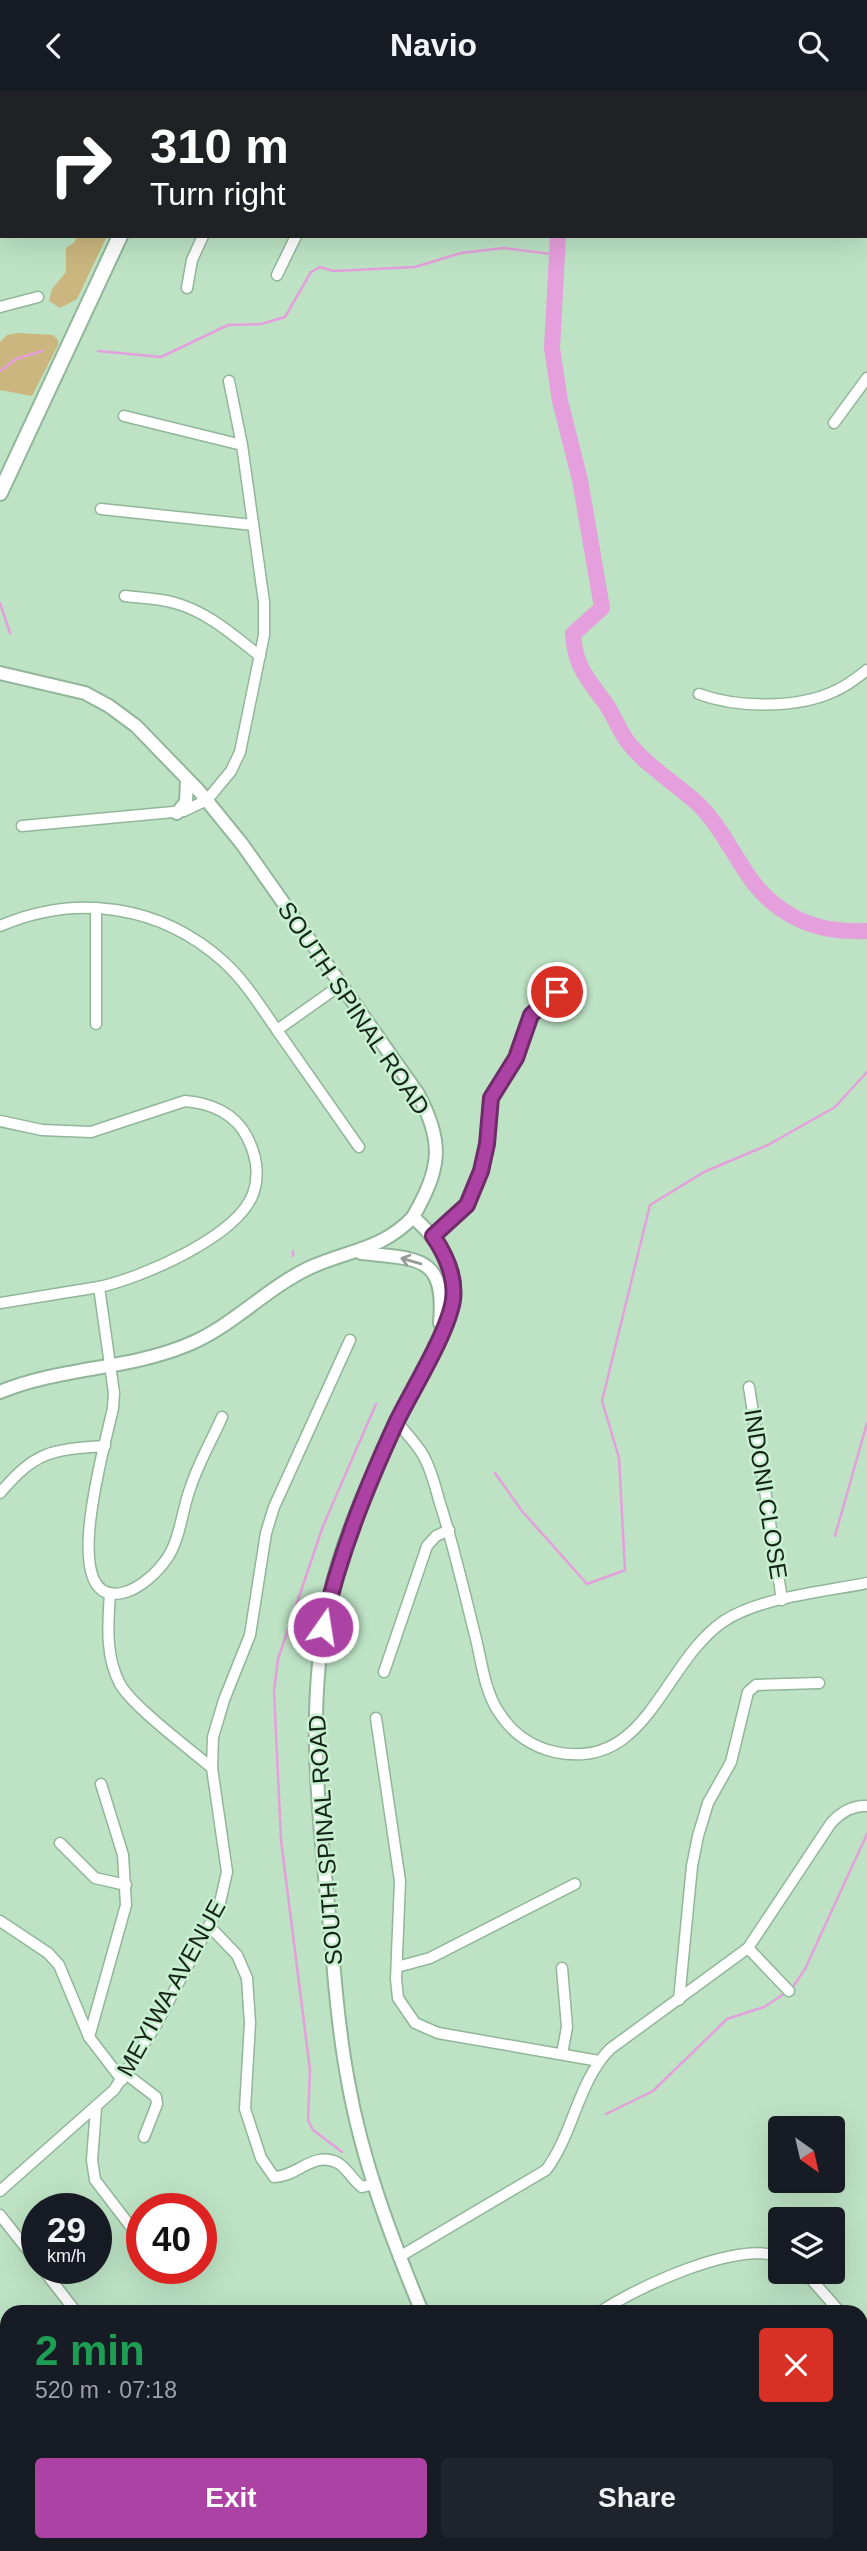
<!DOCTYPE html>
<html lang="en">
<head>
<meta charset="utf-8">
<style>
	:root { --surface:#171b24; --page:#20242c; --text:#f1f3f6; --muted:#9ea1a6; --accent:#ac42a3 }
	body { margin:0; font-family:Helvetica,sans-serif; background:var(--page); color:var(--text); height:100vh; display:flex; flex-direction:column; font-size:26px; white-space:nowrap }
	* { box-sizing:border-box; margin:0 }
	p { font-size:23px; color:var(--muted) }
	.icon { flex:none; width:38px; height:38px; fill:none; stroke:currentColor; stroke-width:2; stroke-linecap:round; stroke-linejoin:round }
	.map { position:relative; flex:1; overflow:hidden }
	.side { position:absolute; left:0px; top:2214px; width:868px; height:247px; display:flex; flex-direction:column; background:var(--surface); border-radius:21px 21px 0 0; box-shadow:0 7px 28px #0002 }
	.side>* { flex:none }
	.hud { position:absolute; left:0px; top:0px; width:868px; height:147px; box-shadow:0 7px 28px #0002; background:#202124; color:#fff; overflow:hidden }
	.needle { width:46px; rotate:146deg }
	.buttons { position:absolute; left:768px; top:2025px; display:grid; gap:14px }
	.buttons a { display:grid; place-items:center; width:77px; height:77px; border-radius:7px; background:var(--surface); box-shadow:0 7px 28px #0002; font-size:35px }
	.speed { position:absolute; left:21px; top:2102px; display:flex; gap:14px; font-size:35px; font-weight:700; text-align:center }
	.speed>* { display:grid; place-content:center; width:91px; height:91px; border-radius:50%; background:var(--surface); box-shadow:0 7px 28px #0002; line-height:1 }
	.speed small { font-size:18px; font-weight:400 }
	.speed .limit { border:10px solid #d22; background:#fff; color:#111 }
	.pin { position:absolute; display:grid; place-items:center; width:60px; height:60px; color:#fff; margin:-30px; border:4px solid #fff; border-radius:50%; box-shadow:0 2px 7px #0007 }
	.me { position:absolute; width:77px; margin:-38px; rotate:13deg; stroke-linejoin:round; filter:drop-shadow(0 0 5px #0008) }
	.turn { display:flex; align-items:center; gap:24px; height:147px; padding:0 35px; font-size:32px }
	.turn .icon { width:91px; height:91px; stroke-width:2.5 }
	.turn b { display:block; font-size:49px; line-height:60px }
	.round { display:grid; place-items:center; flex:none; width:74px; height:74px; border-radius:7px; background:var(--page) }
	.summary { display:flex; align-items:center; justify-content:space-between; height:119px; padding:0 35px }
	h1 { font-size:42px; font-weight:700; line-height:52px; color:#1e9e55 }
	.primary-button { display:flex; gap:14px; margin-top:auto; padding:14px 35px }
	.primary-button a { flex:1; height:80px; border-radius:7px; background:var(--accent); color:#fff; font-size:28px; font-weight:700; line-height:80px; text-align:center }
	.primary-button a+a { background:var(--page); color:var(--text) }
	header { display:flex; justify-content:space-between; align-items:center; height:91px; padding:0 35px; background:var(--surface); font-size:32px; font-weight:700 }
	.map>svg:first-child { display:block }
</style>
</head>
<body>
<header><svg class="icon" aria-label="back" viewBox="0 0 24 24"><path d="M15 5l-7 7 7 7"/></svg>Navio<svg class="icon" aria-label="search" viewBox="0 0 24 24"><circle cx="10" cy="10" r="6"/><path d="M15 15l6 6"/></svg></header>
<div class="map">
<svg width="867" height="2460" viewBox="0 0 867 2460">
	<rect width="100%" height="100%" fill="#bde3c4"/>
	<g fill="#cab67e">
		<polygon points="77,145 107,145 77,208 60,217 49,210 52,198 66,181 66,157 74,152"/>
		<polygon points="18,242 53,244 58,249 58,254 32,305 0,299 0,251 7,244"/>
	</g>
	<g fill="none" stroke-linecap="round" stroke-linejoin="round">
		<g stroke="#e59fdc" stroke-width="2.5">
			<polyline points="98,260 161,266 228,234 261,233 285,226 311,181 320,176 333,180 415,176 461,162 504,157 559,164"/>
			<polyline points="0,280 16,268 42,260"/>
			<polyline points="0,512 10,542"/>
			<polyline points="293,1160 293,1165"/>
			<polyline points="495,1382 522,1420 587,1493 625,1479 619,1367 602,1310 650,1114 704,1081 768,1054 835,1016 867,981"/>
			<polyline points="835,1445 867,1332"/>
			<polyline points="792,1897 805,1878 867,1743"/>
			<polyline points="606,2023 653,2000 727,1928 764,1916 787,1901"/>
			<polyline points="342,2061 313,2039 308,2029 310,1979 281,1749 274,1600 278,1568 323,1435 376,1313"/>
		</g>
		<g stroke="#e59fdc" stroke-width="16">
			<polyline points="538,0 538,2"/>
			<path d="M558,145L552,257L560,310L580,389L602,517L573,543C575,576 587,587 606,613C614,625 619,639 627,650C647,676 676,692 699,714C731,745 742,792 781,818C808,837 835,841 867,840"/>
			<polyline points="62,2454 74,2460"/>
			<polyline points="0,2460 14,2454"/>
		</g>
		<g stroke="#91b699" stroke-width="13">
			<g id="minor">
				<polyline points="71,0 72,2"/>
				<polyline points="309,0 309,2"/>
				<polyline points="800,2 800,0"/>
				<polyline points="277,184 296,145"/>
				<polyline points="187,197 192,169 203,145"/>
				<polyline points="0,216 38,206"/>
				<polyline points="124,325 242,354"/>
				<polyline points="834,332 867,287"/>
				<polyline points="101,418 253,434"/>
				<path d="M125,505C141,507 159,507 175,512C208,521 234,545 260,565"/>
				<path d="M699,603C737,617 797,618 835,600C847,595 857,587 867,579"/>
				<polyline points="22,735 184,720 207,709 231,680 240,661 264,544 264,511 242,354 229,290"/>
				<path d="M0,835C77,802 161,814 224,871C246,891 262,918 279,942C306,980 332,1018 359,1056"/>
				<polyline points="96,933 96,817"/>
				<polyline points="277,939 342,893"/>
				<path d="M0,1030L42,1039L91,1041L185,1010C210,1012 235,1022 247,1046C257,1065 260,1083 253,1103C237,1146 141,1187 99,1196"/>
				<polyline points="433,1145 467,1114 481,1080 490,1039 490,1013 495,1000 516,967 531,924 552,906 568,886"/>
				<path d="M0,1212L99,1196L114,1302L113,1317C107,1348 56,1516 122,1502C140,1498 158,1481 168,1466C181,1445 182,1418 191,1395C199,1371 212,1349 222,1326"/>
				<polyline points="749,1296 782,1509"/>
				<path d="M397,1331C406,1342 416,1352 423,1364C431,1378 435,1394 439,1409C454,1455 464,1501 476,1548C482,1573 485,1602 500,1623C513,1643 533,1656 555,1661C648,1681 662,1572 724,1530C761,1506 823,1501 867,1492"/>
				<path d="M0,1402C37,1359 51,1359 105,1355"/>
				<path d="M110,1502C108,1533 105,1565 120,1593C132,1615 191,1659 212,1677"/>
				<polyline points="384,1581 427,1455 436,1445 449,1439"/>
				<polyline points="376,1627 400,1790 396,1888 398,1907 415,1932 438,1942 599,1970"/>
				<polyline points="60,1752 95,1787 126,1794"/>
				<polyline points="0,1830 48,1862 59,1874 89,1946 122,1989"/>
				<path d="M210,1836L237,1864L247,1887L250,1932L245,2018L261,2067L274,2086C297,2086 314,2059 338,2072C348,2078 353,2090 362,2096L374,2093"/>
				<polyline points="748,1857 789,1900"/>
				<polyline points="397,1876 430,1867 575,1793"/>
				<polyline points="562,1877 567,1936 562,1963"/>
				<polyline points="679,1909 692,1775 698,1745 708,1712 731,1671 748,1601 756,1594 819,1592"/>
				<polyline points="89,1946 126,1814 123,1764 101,1693"/>
				<polyline points="126,1983 156,2006 157,2013 144,2046"/>
				<polyline points="96,2017 92,2069 95,2089 141,2149"/>
				<polyline points="0,2100 114,1999 156,1934 219,1816 227,1781 212,1677 213,1646 224,1609 250,1544 266,1442 274,1416 350,1249"/>
				<polyline points="0,2124 37,2171"/>
				<path d="M399,2166L546,2079C574,2042 577,1992 610,1958L748,1857L831,1732C841,1721 852,1714 867,1715"/>
				<polyline points="42,2177 76,2221"/>
				<polyline points="804,2180 840,2221"/>
				<path d="M600,2221C637,2196 738,2149 780,2166"/>
				<polyline points="861,2264 867,2255"/>
				<polyline points="861,2425 867,2422"/>
				<polyline points="597,2454 600,2460"/>
				<polyline points="685,2454 687,2460"/>
				<polyline points="758,2454 761,2460"/>
				<polyline points="413,2460 418,2454"/>
				<polyline points="830,2460 834,2454"/>
			</g>
		</g>
		<g stroke="#91b699" stroke-width="16">
			<g id="tertiary">
				<path d="M0,582L85,602L109,615L136,635L199,700L242,753L418,1003C445,1053 440,1078 413,1126C432,1143 452,1166 454,1193C455,1231 413,1295 397,1331C370,1388 342,1447 329,1508C308,1604 316,1698 326,1795C333,1860 336,1927 348,1990C362,2070 391,2146 422,2221"/>
				<polyline points="177,722 186,711 187,688"/>
				<path d="M361,1162C418,1168 446,1164 440,1232"/>
				<path d="M0,1301C60,1276 127,1279 187,1254C232,1236 265,1198 309,1177C348,1159 382,1159 413,1126"/>
				<polyline points="0,2389 7,2386"/>
				<polyline points="520,2454 522,2460"/>
			</g>
		</g>
		<g stroke="#91b699" stroke-width="18">
			<g id="secondary">
				<polyline points="187,2 188,0"/>
				<polyline points="0,402 120,145"/>
			</g>
		</g>
		<use href="#minor" stroke="#fff" stroke-width="10"/>
		<use href="#tertiary" stroke="#fff" stroke-width="12"/>
		<use href="#secondary" stroke="#fff" stroke-width="14"/>
	</g>
	<defs><path id="oneway-shaft" d="M-6 0H5M1.5-3L5.5 0L1.5 3" fill="none" stroke-width="1.6" stroke-linecap="round" stroke-linejoin="round" transform="scale(1.75)"/></defs>
	<use stroke="#969c97" href="#oneway-shaft" transform="translate(411 1170) rotate(-164)"/>
	<g fill="none" stroke-linecap="round" stroke-linejoin="round">
		<g stroke="#702b6a" stroke-width="18">
			<path id="route" d="M323,1536C339,1464 366,1397 397,1330C412,1299 448,1242 453,1209C456,1185 446,1164 433,1145L467,1114L481,1080L487,1053L491,1007L516,967L531,924L557,901"/>
		</g>
		<use href="#route" stroke="#ac42a3" stroke-width="12"/>
	</g>
	<g text-anchor="middle" dominant-baseline="central" stroke-width="5" stroke-linejoin="round" paint-order="stroke">
		<g font-size="24" fill="#152318" stroke="#c9f0d1">
			<text transform="translate(354 917) rotate(56)">SOUTH SPINAL ROAD</text>
			<text transform="translate(766 1403) rotate(81)">INDONI CLOSE</text>
			<text transform="translate(325 1749) rotate(-94)">SOUTH SPINAL ROAD</text>
			<text transform="translate(171 1897) rotate(-61)">MEYIWA AVENUE</text>
		</g>
	</g>
</svg>
<div class="buttons">
<a><svg class="needle" viewBox="-14 -14 28 28"><path d="M0-13l5 13h-10z" fill="#e53935"/><path d="M0 13l5-13h-10z" fill="#9ea1a6"/></svg></a>
<a><svg class="icon" aria-label="layers" viewBox="0 0 24 24"><path d="M12 4l9 5-9 5-9-5zM3 14l9 5 9-5"/></svg></a>
</div>
<div class="speed"><div>29<small>km/h</small></div><div class="limit">40</div></div>
<div class="pin" style="left:557px;top:901px;background:#d93025"><svg class="icon" aria-label="arrive" viewBox="0 0 24 24"><path d="M6 21V4h12l-3 4 3 4H6"/></svg></div>
<svg class="me" style="left:323px;top:1536px" viewBox="-20 -20 40 40"><circle r="17" fill="#ac42a3" stroke="#fff" stroke-width="3"/><path d="M0-11L8 9 0 5-8 9z" fill="#fff"/></svg>
<div class="hud">
<div class="turn"><svg class="icon" aria-label="right" viewBox="0 0 24 24"><path d="M7 20v-9h11M14 6l5 5-5 5"/></svg><div><b>310 m</b>Turn right</div></div>
</div>
<section class="side">
<div class="summary"><div><h1>2 min</h1><p>520 m · 07:18</p></div><a class="round" style="background:#d93025;color:#fff"><svg class="icon" aria-label="close" viewBox="0 0 24 24"><path d="M6 6l12 12M18 6L6 18"/></svg></a></div>
<div class="primary-button"><a>Exit</a><a>Share</a></div>
</section>
</div>
</body>
</html>
